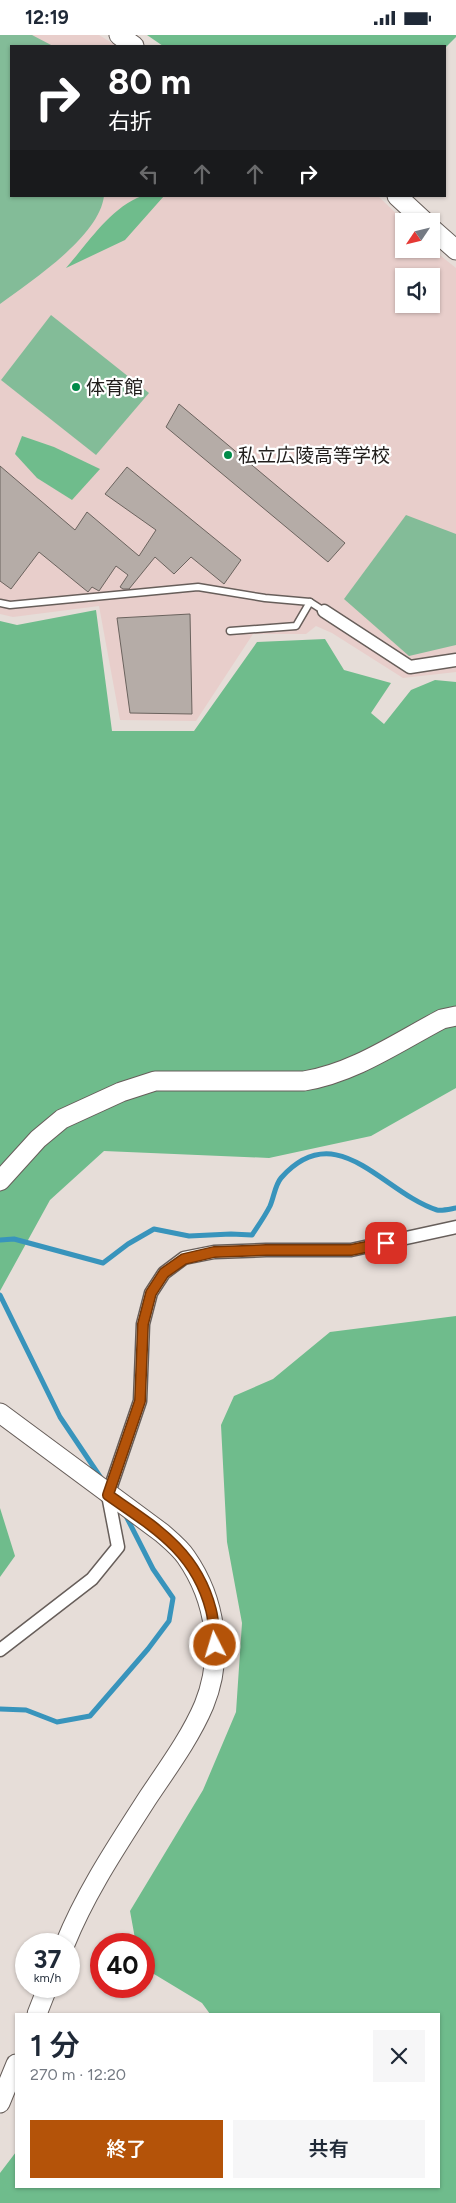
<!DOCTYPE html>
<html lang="ja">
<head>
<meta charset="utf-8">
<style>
	:root { --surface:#fff; --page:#f6f6f7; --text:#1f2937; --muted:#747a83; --accent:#b45309 }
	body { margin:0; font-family:Figtree,"Noto Sans JP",sans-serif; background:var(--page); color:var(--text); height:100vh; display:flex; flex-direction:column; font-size:19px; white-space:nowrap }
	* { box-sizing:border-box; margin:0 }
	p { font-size:16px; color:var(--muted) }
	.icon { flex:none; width:28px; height:28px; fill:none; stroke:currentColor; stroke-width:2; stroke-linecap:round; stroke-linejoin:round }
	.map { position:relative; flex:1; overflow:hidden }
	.drawer { position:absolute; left:15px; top:1978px; width:425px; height:175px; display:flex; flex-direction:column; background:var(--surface); border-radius:0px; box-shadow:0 1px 4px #0004 }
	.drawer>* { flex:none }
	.hud { position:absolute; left:10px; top:10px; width:436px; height:152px; border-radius:0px; box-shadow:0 1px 4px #0004; background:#202124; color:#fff; overflow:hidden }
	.needle { width:32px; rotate:235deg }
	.buttons { position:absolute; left:395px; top:178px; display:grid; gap:10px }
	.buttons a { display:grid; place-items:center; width:45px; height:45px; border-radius:0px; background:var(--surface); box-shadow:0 1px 4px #0004; font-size:25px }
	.speed { position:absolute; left:15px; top:1898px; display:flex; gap:10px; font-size:25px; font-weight:700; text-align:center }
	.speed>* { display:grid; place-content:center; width:65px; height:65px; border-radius:50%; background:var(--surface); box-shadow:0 1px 4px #0004; line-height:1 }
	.speed small { font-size:12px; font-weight:400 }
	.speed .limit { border:8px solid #d22; background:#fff; color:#111 }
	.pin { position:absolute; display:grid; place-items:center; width:42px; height:42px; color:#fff; margin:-21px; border-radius:10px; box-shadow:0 2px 8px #0006 }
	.me { position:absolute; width:55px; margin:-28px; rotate:355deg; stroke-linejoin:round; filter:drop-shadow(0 0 4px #0008) }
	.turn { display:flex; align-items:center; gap:18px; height:105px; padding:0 15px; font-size:22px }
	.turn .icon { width:65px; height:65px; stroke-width:2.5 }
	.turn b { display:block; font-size:35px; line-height:42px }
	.lanes { display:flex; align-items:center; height:48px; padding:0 15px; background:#0003; justify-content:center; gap:25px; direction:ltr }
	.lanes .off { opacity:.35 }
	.round { display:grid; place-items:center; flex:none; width:52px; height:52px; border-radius:0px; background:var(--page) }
	.head { display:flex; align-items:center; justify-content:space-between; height:85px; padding:0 15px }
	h1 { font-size:30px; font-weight:600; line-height:38px }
	.primary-button { display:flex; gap:10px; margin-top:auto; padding:10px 15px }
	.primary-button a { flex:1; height:58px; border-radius:0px; background:var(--accent); color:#fff; font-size:20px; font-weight:600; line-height:58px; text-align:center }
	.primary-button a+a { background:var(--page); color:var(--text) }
	.status { display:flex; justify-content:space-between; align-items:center; height:35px; padding:0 25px; background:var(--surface); direction:ltr }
	.status svg { height:14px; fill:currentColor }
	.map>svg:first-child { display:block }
</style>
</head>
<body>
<div class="status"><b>12:19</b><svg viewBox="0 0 49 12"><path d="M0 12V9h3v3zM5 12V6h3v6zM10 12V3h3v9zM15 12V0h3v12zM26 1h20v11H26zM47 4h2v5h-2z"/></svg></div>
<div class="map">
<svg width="456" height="2168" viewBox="0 0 456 2168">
	<rect width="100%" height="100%" fill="#e6ddd8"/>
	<path fill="#e8cecb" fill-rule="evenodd" d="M0,0H99L117,11H11V161H378L404,186V214L431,213L456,233V637L403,643L332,598L316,591L306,599H253L196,686L120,685L99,571L13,582L0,579ZM404,241H431V269H404Z"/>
	<g fill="#83bc98">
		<path d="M0,0H32L53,11H11V161H104C99,202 31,246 0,269Z"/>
		<polygon points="51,280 149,358 96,420 1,345"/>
		<polygon points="406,480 456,499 456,610 409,621 344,564"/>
	</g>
	<g fill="#6fbc8c">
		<polygon points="147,0 456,0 456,2 445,13 163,11"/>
		<path d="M142,161H164L125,205L66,233C89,207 110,173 142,161Z"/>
		<polygon points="22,401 54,412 100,434 72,465 37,443 15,419"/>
		<polygon points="96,575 112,696 194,696 257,607 325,604 344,635 391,648 371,678 384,689 411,655 435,645 456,647 456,1053 371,1101 269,1123 104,1116 50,1165 0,1256 0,586 17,590"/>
		<polygon points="456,1281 456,2168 0,2168 0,2138 16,2117 16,2151 439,2151 439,1979 210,1979 202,1968 144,1933 144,1909 136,1909 130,1876 203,1755 236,1677 242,1588 227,1507 221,1390 234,1361 273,1344 330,1297"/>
		<polygon points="0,1473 15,1521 0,1542"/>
	</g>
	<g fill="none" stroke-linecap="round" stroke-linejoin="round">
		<g stroke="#3894bc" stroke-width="5">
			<path d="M0,1205L14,1204L103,1228L128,1209L154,1194L189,1201L231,1199L252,1200C258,1191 265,1181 270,1171C274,1162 275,1150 281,1143C337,1080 383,1158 437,1175C442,1176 450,1174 456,1173"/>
			<polyline points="0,1260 60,1382 101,1443"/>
			<polyline points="0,1674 26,1675 57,1687 90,1681 148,1614 169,1586 173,1563 153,1534 125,1479"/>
		</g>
	</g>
	<g fill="#b5aca7" stroke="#6b635e">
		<polygon points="179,369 345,508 328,527 166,392"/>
		<polygon points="0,431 75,495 87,477 139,521 156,495 105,459 127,432 241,525 224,549 191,522 174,539 155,522 129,554 123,554 120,552 128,540 116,531 99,556 92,552 88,557 39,517 11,554 0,546"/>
		<polygon points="190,579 192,679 130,678 117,583"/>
	</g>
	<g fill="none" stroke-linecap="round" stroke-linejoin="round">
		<g stroke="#675e5a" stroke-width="9">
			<g id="lane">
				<polyline points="0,568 10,570 198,552 265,563 310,567 324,576"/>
				<polyline points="230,596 296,591 310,567"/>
			</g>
		</g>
		<g stroke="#675e5a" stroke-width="15">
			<g id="street">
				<polyline points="324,576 410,632 456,625"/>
				<polyline points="0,1615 92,1544 118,1512 108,1460 140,1366 143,1289 151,1258 164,1238 184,1223 214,1217 266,1215 351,1215 456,1192"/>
			</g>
		</g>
		<g stroke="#675e5a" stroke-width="21">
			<g id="secondary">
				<polyline points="119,0 134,11"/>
				<polyline points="397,161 424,186"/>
				<polyline points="431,193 456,215"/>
				<path d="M0,1146L38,1104L62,1084L121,1057L155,1046H304C354,1038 398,1007 442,984L456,981"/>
				<path d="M0,1378L162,1498C170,1505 180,1513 186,1522C216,1565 224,1621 204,1670C190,1703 167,1734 147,1764C117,1811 86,1857 65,1909"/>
				<polyline points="37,1979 48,1951"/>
				<polyline points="0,2068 16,2029"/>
			</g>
		</g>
		<use href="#lane" stroke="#fff" stroke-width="6"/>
		<use href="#street" stroke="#fff" stroke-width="12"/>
		<use href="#secondary" stroke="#fff" stroke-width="19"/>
	</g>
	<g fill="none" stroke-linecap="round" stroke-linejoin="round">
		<g stroke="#753606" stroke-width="12">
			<path id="route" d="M215,1610C214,1599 214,1586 211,1575C196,1516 154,1492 108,1460L140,1366L143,1289L151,1258L164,1238L184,1224L214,1217L266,1215H351L386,1208"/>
		</g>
		<use href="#route" stroke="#b45309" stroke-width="9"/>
	</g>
	<g fill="#008b49" stroke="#fff" stroke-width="2">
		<circle cx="76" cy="352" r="5"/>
		<circle cx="228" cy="420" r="5"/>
	</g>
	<g text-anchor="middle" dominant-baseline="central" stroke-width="4.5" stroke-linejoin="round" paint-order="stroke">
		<g font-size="19" fill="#211e1c" stroke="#fff" text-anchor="start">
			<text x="86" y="352">体育館</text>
			<text x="238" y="420">私立広陵高等学校</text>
		</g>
	</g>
</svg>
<div class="buttons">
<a><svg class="needle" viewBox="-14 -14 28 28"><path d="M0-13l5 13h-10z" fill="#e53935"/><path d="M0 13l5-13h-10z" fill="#747a83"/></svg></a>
<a><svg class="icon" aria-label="sound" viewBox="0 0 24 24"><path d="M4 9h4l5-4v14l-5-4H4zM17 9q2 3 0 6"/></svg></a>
</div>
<div class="speed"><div>37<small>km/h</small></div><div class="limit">40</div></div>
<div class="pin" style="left:386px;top:1208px;background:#d93025"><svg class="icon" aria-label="arrive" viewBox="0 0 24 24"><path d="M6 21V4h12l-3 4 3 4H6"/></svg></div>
<svg class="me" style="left:215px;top:1610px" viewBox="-20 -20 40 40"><circle r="17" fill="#b45309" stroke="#fff" stroke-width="3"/><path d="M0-11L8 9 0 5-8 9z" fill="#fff"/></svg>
<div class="hud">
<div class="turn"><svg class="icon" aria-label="right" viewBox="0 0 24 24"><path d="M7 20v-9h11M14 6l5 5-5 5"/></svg><div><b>80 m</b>右折</div></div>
<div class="lanes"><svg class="icon off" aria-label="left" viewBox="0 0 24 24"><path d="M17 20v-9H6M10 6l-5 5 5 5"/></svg><svg class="icon off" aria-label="ahead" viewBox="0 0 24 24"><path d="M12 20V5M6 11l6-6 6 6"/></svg><svg class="icon off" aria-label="ahead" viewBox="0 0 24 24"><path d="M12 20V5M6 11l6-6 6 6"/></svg><svg class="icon" aria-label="right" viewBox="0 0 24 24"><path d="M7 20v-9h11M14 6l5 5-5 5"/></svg></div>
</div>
<section class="drawer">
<div class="head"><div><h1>1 分</h1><p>270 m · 12:20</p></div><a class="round"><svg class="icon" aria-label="close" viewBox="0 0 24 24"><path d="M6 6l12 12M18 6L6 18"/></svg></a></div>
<div class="primary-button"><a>終了</a><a>共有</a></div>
</section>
</div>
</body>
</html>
